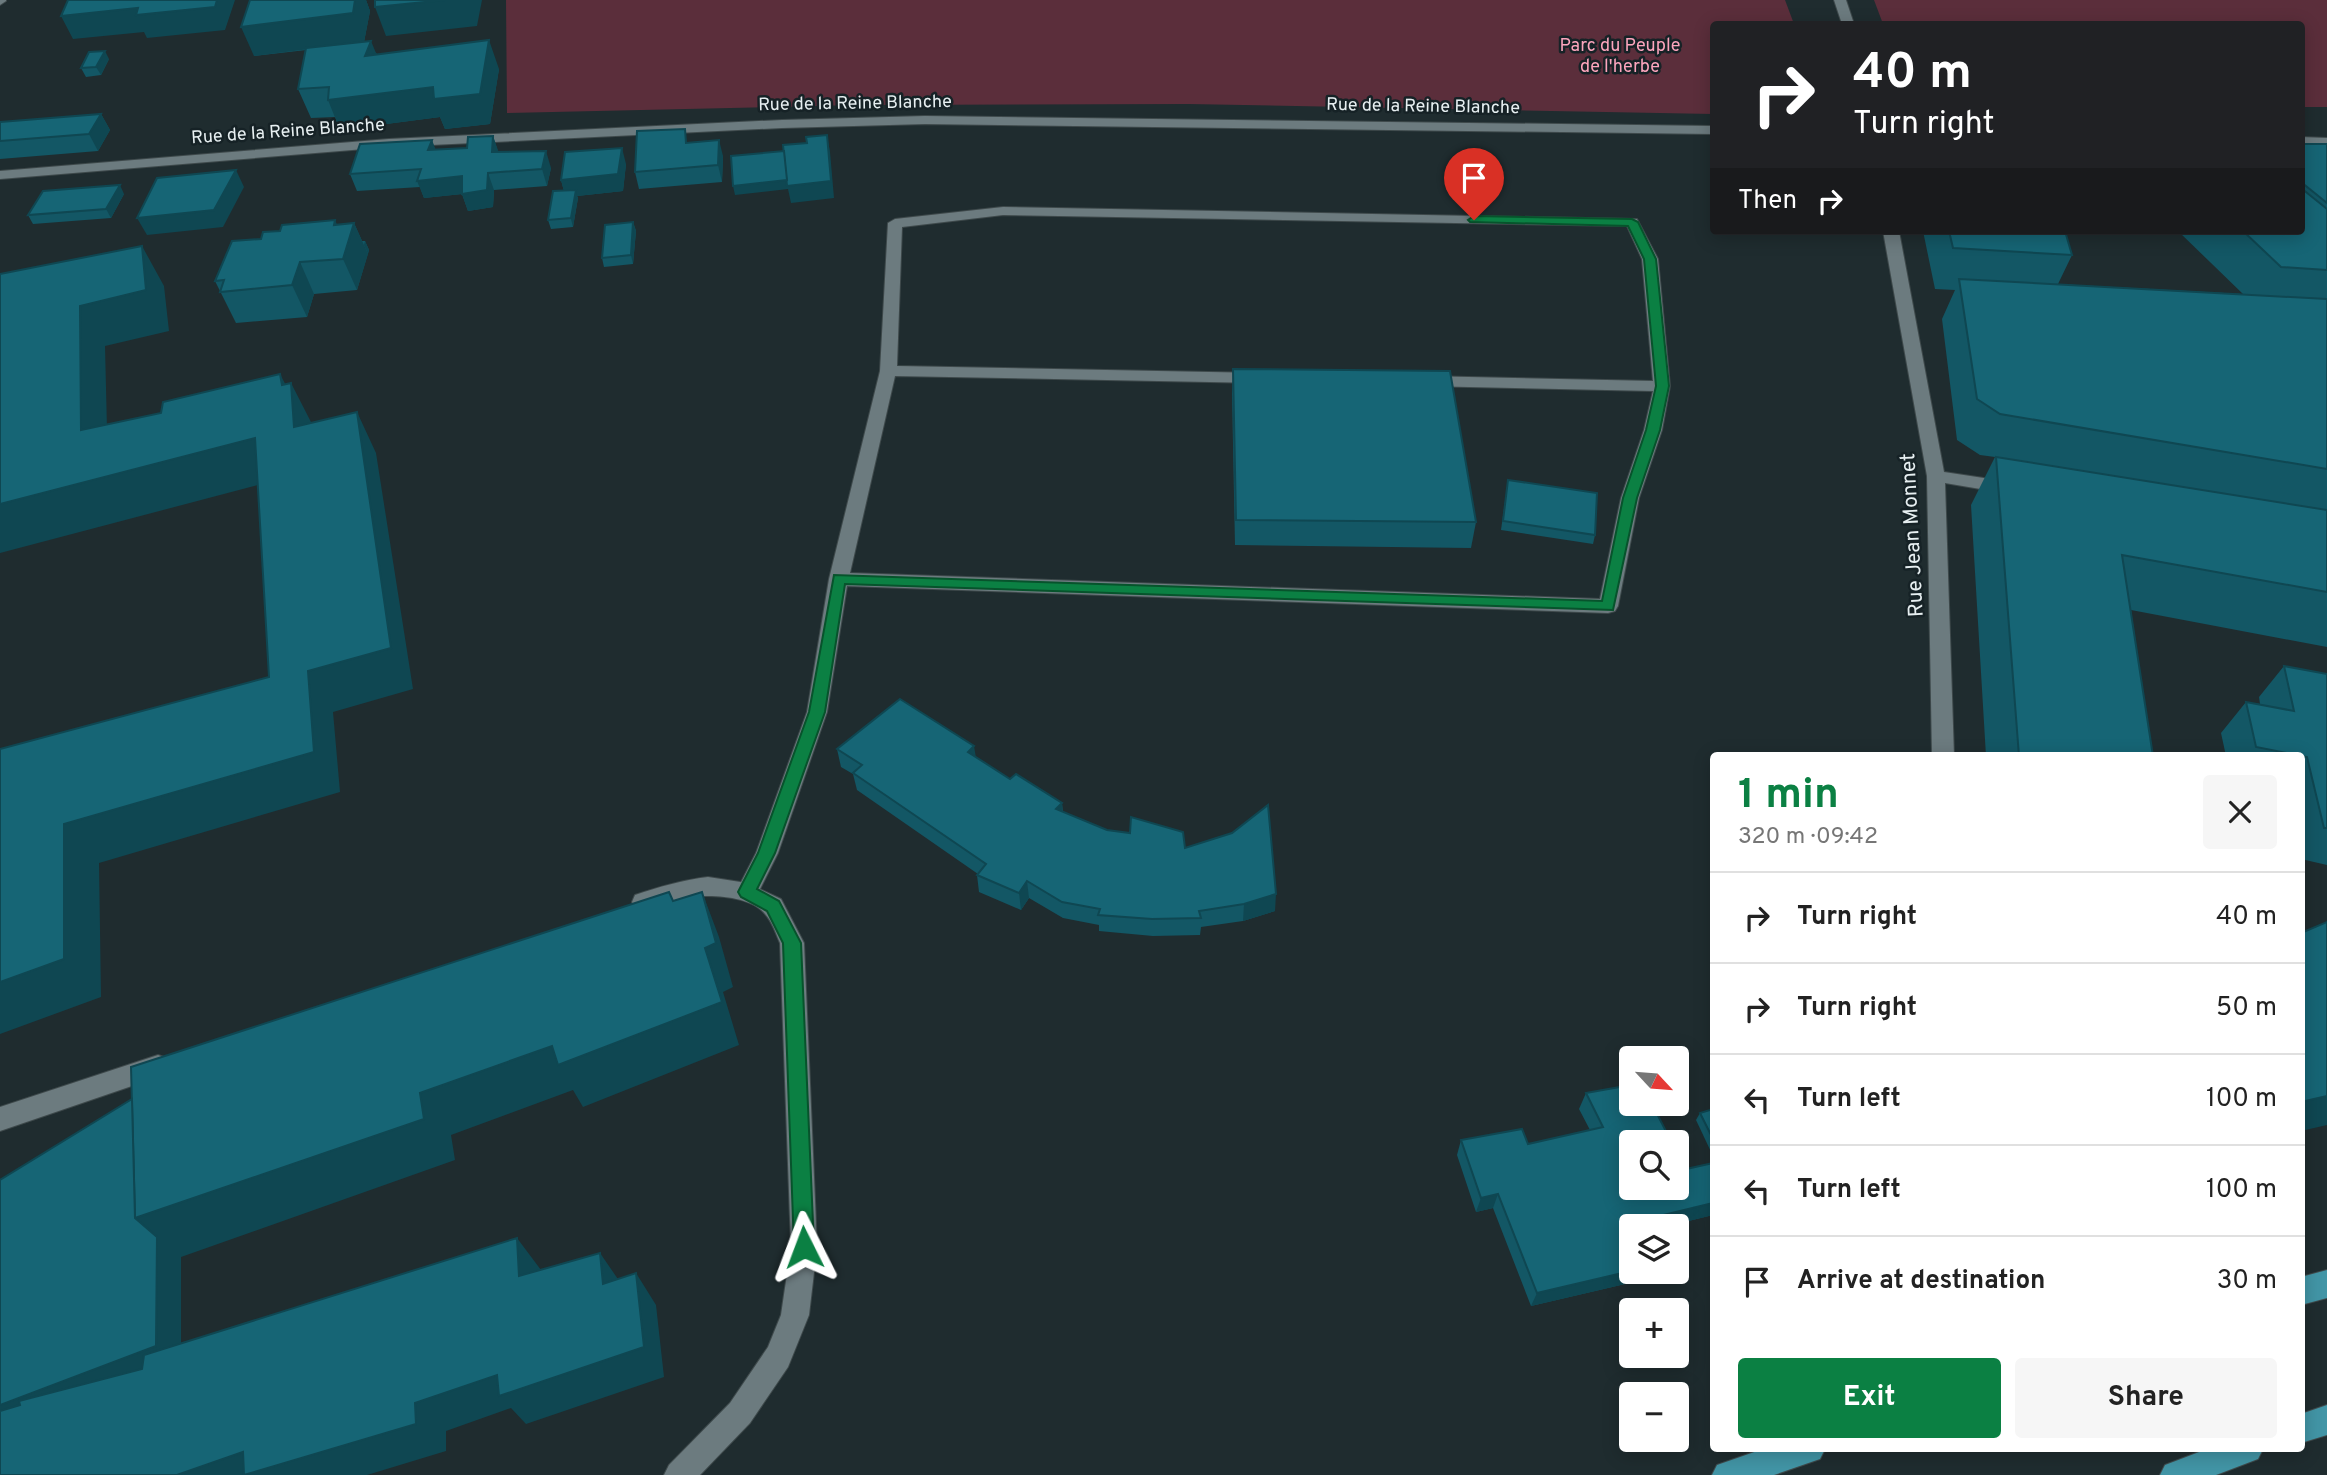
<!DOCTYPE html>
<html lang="en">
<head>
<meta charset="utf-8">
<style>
	:root { --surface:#fff; --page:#f6f6f6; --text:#222; --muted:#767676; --line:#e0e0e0; --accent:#0b8043 }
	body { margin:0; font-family:Overpass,sans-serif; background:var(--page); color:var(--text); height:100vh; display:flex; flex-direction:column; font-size:26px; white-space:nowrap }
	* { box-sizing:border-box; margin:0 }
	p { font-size:23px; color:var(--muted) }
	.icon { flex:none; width:38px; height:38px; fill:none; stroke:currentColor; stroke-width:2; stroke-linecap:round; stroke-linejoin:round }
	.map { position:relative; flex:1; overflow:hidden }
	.side { position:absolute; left:1710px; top:752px; width:595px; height:700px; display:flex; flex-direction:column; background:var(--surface); border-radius:7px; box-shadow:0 4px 18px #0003 }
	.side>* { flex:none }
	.hud { position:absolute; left:1710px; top:21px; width:595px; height:214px; border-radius:7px; box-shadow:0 4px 18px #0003; background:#202124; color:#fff; overflow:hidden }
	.needle { width:46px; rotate:116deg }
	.buttons { position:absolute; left:1619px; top:1046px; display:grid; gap:14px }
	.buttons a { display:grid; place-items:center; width:70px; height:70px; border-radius:7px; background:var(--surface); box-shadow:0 4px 18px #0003; font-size:35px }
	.pin { position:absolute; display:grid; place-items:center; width:60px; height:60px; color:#fff; margin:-72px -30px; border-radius:50% 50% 50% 0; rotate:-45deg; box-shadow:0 0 7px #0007 }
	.pin .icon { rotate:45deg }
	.me { position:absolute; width:77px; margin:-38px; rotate:357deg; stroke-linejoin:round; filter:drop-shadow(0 0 5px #0008) }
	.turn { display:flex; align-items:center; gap:24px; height:147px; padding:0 28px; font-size:32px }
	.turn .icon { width:91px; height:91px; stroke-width:2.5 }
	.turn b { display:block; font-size:49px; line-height:60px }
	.then { display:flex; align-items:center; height:66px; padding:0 28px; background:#0003; gap:14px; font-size:26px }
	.round { display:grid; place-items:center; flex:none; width:74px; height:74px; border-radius:7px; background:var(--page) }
	.overview { display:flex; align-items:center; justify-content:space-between; height:119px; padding:0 28px }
	h1 { font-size:42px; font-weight:700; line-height:52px; color:var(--accent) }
	.cta { display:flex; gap:14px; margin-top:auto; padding:14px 28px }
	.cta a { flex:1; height:80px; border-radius:7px; background:var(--accent); color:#fff; font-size:28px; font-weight:700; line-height:80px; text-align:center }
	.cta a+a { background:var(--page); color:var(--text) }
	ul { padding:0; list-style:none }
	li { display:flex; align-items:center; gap:21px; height:91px; padding:0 28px; border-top:2px solid var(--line) }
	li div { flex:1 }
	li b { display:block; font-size:26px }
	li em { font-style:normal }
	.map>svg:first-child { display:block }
</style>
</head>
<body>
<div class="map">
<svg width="2327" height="1475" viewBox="0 0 2327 1475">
	<rect width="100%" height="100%" fill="#1f2c2f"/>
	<g fill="#5b2e3b">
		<polygon points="506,0 1785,0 1794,24 1713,24 1713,114 1188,104 857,105 507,113"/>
		<polygon points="1874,0 2327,0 2327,107 2301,107 2301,24 1883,24"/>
	</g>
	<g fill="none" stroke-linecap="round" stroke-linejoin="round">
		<g stroke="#3e494b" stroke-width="2">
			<path id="lane" d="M1003,207L1637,219L1658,259L1670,386L1662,430L1639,498L1618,606L1615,611L1608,613L847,586L827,712L778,853L755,899L747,901L739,899L736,892L756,853L807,712L829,579L880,371L888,223L895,219ZM1003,215L1627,226L1642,259L1653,381L1423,376L1415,381L1423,386L1653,391L1644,430L1621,498L1600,599L850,573L895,376L1261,383L1269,378L1261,373L897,366L902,227Z"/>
		</g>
		<g stroke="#3e494b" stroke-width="2">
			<g id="street">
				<polygon points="0,0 6,0 6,1 0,5"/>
				<polygon points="1834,0 1846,0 1854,24 1842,24"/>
				<polygon points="925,116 1713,126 1713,134 925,124 782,128 389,147 0,179 0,171 389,139 782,120"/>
				<polygon points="2301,137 2327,138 2327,146 2301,145"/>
				<polygon points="1883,231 1899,231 1944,472 2010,482 2019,488 2010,494 1945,483 1954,756 1932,756 1927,476"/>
				<path d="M708,877L747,883L781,899L804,943L817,1247L809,1315L788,1367L750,1423L700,1475H664L669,1465L730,1403L768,1347L781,1315L791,1247L780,943C776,934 772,921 765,914C749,894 699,893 677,900C663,905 648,913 635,909L632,902L635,895C659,887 682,880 708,877Z"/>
				<polygon points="158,1055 167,1058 170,1066 167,1074 0,1131 0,1107"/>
			</g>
		</g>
		<g stroke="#3e494b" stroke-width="2">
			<g id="primary">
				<polygon points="2327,1270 2327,1298 2301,1305 2301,1277"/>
				<polygon points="2327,1405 2327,1435 2301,1443 2301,1414"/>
				<polygon points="1763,1449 1825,1449 1820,1459 1774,1475 1712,1475 1717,1465"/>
				<polygon points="2207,1449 2263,1449 2258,1459 2216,1475 2160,1475 2165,1465"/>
			</g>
		</g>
		<use href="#lane" fill="#6c7b7f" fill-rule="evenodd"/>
		<use href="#street" fill="#6c7b7f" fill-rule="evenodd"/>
		<use href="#primary" fill="#4295a6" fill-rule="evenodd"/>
	</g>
	<g fill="#135765">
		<polygon points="250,0 366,0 370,11 364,42 377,54 499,69 490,124 445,129 440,117 340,130 335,117 311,118 298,89 306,50 254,56"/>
		<polygon points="109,59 101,75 86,77 81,68"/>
		<polygon points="101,114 110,130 98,151 0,159 0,122"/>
		<polygon points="493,136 498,152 551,168 547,186 494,190 493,207 468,211 462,194 424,198 420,187 357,191 350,174 432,140 435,150 467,148"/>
		<polygon points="688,142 723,156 722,182 639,189 635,172"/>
		<polygon points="2301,144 2327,144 2327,647 2131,610 2153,756 1986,756 1971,505 1995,457 1980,455 1957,440 1942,319 1955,290 1935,289 1923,231 2065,231 2072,255 2058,284 2243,294 2178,231 2301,231"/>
		<polygon points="626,164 623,191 577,196 578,198 573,227 551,229 548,220 564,191 561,180"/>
		<polygon points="124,194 111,218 33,224 28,215"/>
		<polygon points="633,222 636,231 633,264 604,267 602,258"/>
		<polygon points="354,223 362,241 365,241 369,250 357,290 314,294 307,317 236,323 215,281 261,239"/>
		<polygon points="1233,369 1476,522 1471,548 1235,545 1232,394"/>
		<polygon points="1508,480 1595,535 1593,544 1501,530"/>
		<polygon points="2284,666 2327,674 2327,865 2301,859 2301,756 2226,756 2221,733 2246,702 2260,704 2259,697"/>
		<polygon points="837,749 976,757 1010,779 1062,803 1063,812 1107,830 1185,848 1275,911 1243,921 1201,927 1200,935 1153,936 1099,931 1099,925 1063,918 1029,898 1021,910 979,892 977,875 978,874 857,790 853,774 841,767"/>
		<polygon points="1586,1093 1686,1169 1713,1215 1664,1227 1631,1227 1655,1277 1531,1306 1493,1208 1476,1212 1457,1155 1461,1140 1528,1144 1590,1130 1579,1109"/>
		<polygon points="1713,1109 1713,1156 1696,1120 1700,1113"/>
	</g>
	<g fill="#0f4752">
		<polygon points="217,0 235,0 225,30 147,38 144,32 73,39 61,16"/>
		<polygon points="355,0 366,0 370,11 364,42 254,56 241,27"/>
		<polygon points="445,0 482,0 477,26 386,36 375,7"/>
		<polygon points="489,40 499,69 490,124 445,129 440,117 340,130 328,100"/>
		<polygon points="371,41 383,70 365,56"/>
		<polygon points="105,51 109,59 101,75 96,67"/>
		<polygon points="101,114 110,130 98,151 89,134"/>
		<polygon points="827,135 830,152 834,198 791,203 788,189 735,195 733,186 787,180"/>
		<polygon points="493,136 499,153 492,152"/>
		<polygon points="432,140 438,156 428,150"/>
		<polygon points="719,140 723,156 722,182 718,165"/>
		<polygon points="622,148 626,164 623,191 577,196 578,198 573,227 561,180"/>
		<polygon points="546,151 551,168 547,186 542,169"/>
		<polygon points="236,170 244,187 223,227 147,235 137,218"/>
		<polygon points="488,173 494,190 493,207 468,211 462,194 424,198 417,181"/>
		<polygon points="120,185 124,194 111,218 106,209"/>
		<polygon points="335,220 347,247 354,223 368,254 357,290 343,259 334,225"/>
		<polygon points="633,222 636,231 633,264 631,255"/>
		<polygon points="365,241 369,250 368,254 364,245"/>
		<polygon points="142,246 164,286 169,331 105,346 108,471 81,430 80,306"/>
		<polygon points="300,262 314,294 307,317 292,285"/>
		<polygon points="280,374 292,397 291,383 312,424 294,427 282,385"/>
		<polygon points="357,412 376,453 413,689 333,712 340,792 99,863 101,997 0,1034 0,982 64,824 308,671"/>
		<polygon points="255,438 277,480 0,553 0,504"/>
		<polygon points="974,746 977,764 968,752"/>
		<polygon points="1062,803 1063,820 1056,809"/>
		<polygon points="1027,881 1029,898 1021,910 1019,893"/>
		<polygon points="702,892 719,937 733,987 723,992 739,1045 583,1107 573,1090 451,1135 455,1160 181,1257 181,1364 0,1425 0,1405 135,1218 420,1093 705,948"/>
		<polygon points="1276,894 1275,911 1243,921 1244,904"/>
		<polygon points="2327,1096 2327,1125 2301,1131 2301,1102"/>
		<polygon points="1498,1194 1493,1208 1476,1212 1481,1198"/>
		<polygon points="1713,1203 1713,1215 1664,1227 1639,1227 1643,1220"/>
		<polygon points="517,1238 541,1270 519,1276"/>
		<polygon points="600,1253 622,1285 603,1284"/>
		<polygon points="1631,1271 1631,1272 1657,1272 1655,1277 1531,1306 1537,1293"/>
		<polygon points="636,1273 656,1305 664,1377 526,1424 511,1408 446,1431 446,1451 367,1475 177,1475 243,1452 415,1403"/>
	</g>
	<g fill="#166575" stroke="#0f4752" stroke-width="2">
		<polygon points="68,0 217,0 215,7 136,15 138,8 61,16"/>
		<polygon points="250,0 355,0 353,13 241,27"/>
		<polygon points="375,0 445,0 375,7"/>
		<polygon points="489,40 480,94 434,99 433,87 328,100 329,87 298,89 306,48 371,41 365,56"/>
		<polygon points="105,51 96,67 81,68 89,52"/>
		<polygon points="101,114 89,134 0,141 0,122"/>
		<polygon points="685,129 686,143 719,140 718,165 635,172 637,131"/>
		<polygon points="827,135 831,181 787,186 783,145 807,143 806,137"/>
		<polygon points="493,136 492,152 546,151 542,169 488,173 487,190 462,194 462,176 417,181 421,169 350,174 360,144 432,140 428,150 467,148 468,137"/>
		<polygon points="2301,144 2327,144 2327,203 2301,182"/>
		<polygon points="622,148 618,174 561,180 565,152"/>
		<polygon points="784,151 787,180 733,186 731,156"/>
		<polygon points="236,170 214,210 137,218 157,178"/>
		<polygon points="120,185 106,209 28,215 43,191"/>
		<polygon points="2301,188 2327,209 2327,270 2281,267 2243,231 2301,231"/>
		<polygon points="576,190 571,218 548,220 553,191"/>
		<polygon points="335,220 334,225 354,223 343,259 300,262 292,285 220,292 224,280 215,281 232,241 261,239 263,232 280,231 282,225"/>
		<polygon points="633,222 631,255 602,258 605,225"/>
		<polygon points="1949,231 2065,231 2072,255 1953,248"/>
		<polygon points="142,246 146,290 80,306 81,430 161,413 163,402 280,374 282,385 291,383 294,427 357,412 391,648 308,671 314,752 64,824 64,959 0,982 0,749 269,677 255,438 0,504 0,274"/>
		<polygon points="1959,279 2327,299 2327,469 2000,414 1977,399"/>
		<polygon points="1233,369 1450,371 1476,522 1236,520"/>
		<polygon points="1996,457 2327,510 2327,592 2122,555 2153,756 2019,756"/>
		<polygon points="1508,480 1597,493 1595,535 1503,521"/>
		<polygon points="2284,666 2327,674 2327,828 2324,828 2307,757 2256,747 2246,702 2294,711"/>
		<polygon points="900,699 974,746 968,752 1010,779 1016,774 1062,803 1056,809 1107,830 1130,833 1131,817 1183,832 1185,848 1232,833 1268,805 1276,894 1244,904 1199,911 1201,918 1152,919 1098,915 1100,909 1062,902 1027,881 1019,893 977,875 986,864 853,773 862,765 837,749"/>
		<polygon points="669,892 673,901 702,892 716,943 705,948 722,1002 558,1065 552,1046 420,1093 424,1119 135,1218 131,1067"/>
		<polygon points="2327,922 2327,1096 2301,1102 2301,933"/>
		<polygon points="1631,1085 1631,1104 1652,1104 1672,1143 1631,1143 1631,1188 1676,1188 1676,1152 1686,1169 1713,1163 1713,1203 1643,1220 1646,1227 1631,1227 1631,1271 1537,1293 1498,1194 1481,1198 1461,1140 1522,1129 1528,1144 1603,1127 1586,1093"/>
		<polygon points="132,1099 135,1218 157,1237 156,1346 0,1405 0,1180"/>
		<polygon points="1713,1109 1713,1139 1700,1113"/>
		<polygon points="517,1238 519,1276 600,1253 603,1284 636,1273 644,1347 499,1396 497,1375 415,1403 416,1424 244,1475 243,1452 177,1475 0,1475 0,1411 20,1405 19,1401 142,1369 144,1355"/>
	</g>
	<polygon fill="#0b8043" stroke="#07532c" stroke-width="2" points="1474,216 1632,219 1638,222 1656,259 1669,386 1660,430 1637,498 1613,610 845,584 825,712 775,853 757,889 779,901 801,943 814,1247 811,1254 804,1257 797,1254 794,1247 783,943 767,911 741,897 738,892 758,853 809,712 834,575 1602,601 1623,498 1646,430 1656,386 1644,259 1628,226 1470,222 1468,220"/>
	<g text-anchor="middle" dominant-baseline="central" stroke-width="5" stroke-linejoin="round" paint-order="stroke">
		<g font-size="18" fill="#fca5bd" stroke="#162226">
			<text x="1620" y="46">Parc du Peuple<tspan x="1620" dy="21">de l'herbe</tspan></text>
		</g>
		<g font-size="18" fill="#e7eff1" stroke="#162226">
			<text transform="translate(855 104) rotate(-1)">Rue de la Reine Blanche</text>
			<text transform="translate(1423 107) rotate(1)">Rue de la Reine Blanche</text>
			<text transform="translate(288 132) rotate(-4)">Rue de la Reine Blanche</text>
		</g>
		<g font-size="21" fill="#e7eff1" stroke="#162226">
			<text transform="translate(1913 535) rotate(-93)">Rue Jean Monnet</text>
		</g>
	</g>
</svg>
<div class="buttons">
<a><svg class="needle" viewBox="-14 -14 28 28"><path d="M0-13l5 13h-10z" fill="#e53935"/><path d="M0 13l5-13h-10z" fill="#767676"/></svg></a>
<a><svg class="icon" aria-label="search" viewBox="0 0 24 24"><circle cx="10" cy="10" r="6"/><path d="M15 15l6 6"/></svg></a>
<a><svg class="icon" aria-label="layers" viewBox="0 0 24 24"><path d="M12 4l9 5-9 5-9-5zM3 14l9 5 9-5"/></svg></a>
<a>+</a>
<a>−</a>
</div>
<div class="pin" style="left:1474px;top:220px;background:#d93025"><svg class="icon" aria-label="arrive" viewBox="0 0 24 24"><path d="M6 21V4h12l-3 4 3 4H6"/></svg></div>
<svg class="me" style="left:804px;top:1247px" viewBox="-20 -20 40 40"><path d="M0-17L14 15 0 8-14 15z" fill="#0b8043" stroke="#fff" stroke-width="4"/></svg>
<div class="hud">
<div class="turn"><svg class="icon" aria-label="right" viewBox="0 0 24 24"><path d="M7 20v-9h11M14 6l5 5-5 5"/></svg><div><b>40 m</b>Turn right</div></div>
<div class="then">Then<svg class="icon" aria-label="right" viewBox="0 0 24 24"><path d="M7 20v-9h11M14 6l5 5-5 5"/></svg></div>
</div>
<section class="side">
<div class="overview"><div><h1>1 min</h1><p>320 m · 09:42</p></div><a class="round"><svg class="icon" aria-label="close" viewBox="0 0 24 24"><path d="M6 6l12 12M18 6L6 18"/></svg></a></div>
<ul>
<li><svg class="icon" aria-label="right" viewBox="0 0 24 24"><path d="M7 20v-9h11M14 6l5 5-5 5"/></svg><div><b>Turn right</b></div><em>40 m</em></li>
<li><svg class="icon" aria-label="right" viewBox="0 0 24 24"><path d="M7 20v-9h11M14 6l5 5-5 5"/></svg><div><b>Turn right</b></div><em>50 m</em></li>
<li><svg class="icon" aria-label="left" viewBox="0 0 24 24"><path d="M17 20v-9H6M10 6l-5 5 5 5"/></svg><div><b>Turn left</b></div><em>100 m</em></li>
<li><svg class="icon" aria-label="left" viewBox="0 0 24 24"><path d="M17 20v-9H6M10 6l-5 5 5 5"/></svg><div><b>Turn left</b></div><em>100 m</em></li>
<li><svg class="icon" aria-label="arrive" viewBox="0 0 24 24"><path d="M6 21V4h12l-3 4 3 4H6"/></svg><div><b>Arrive at destination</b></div><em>30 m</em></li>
</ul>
<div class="cta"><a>Exit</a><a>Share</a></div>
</section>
</div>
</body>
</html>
